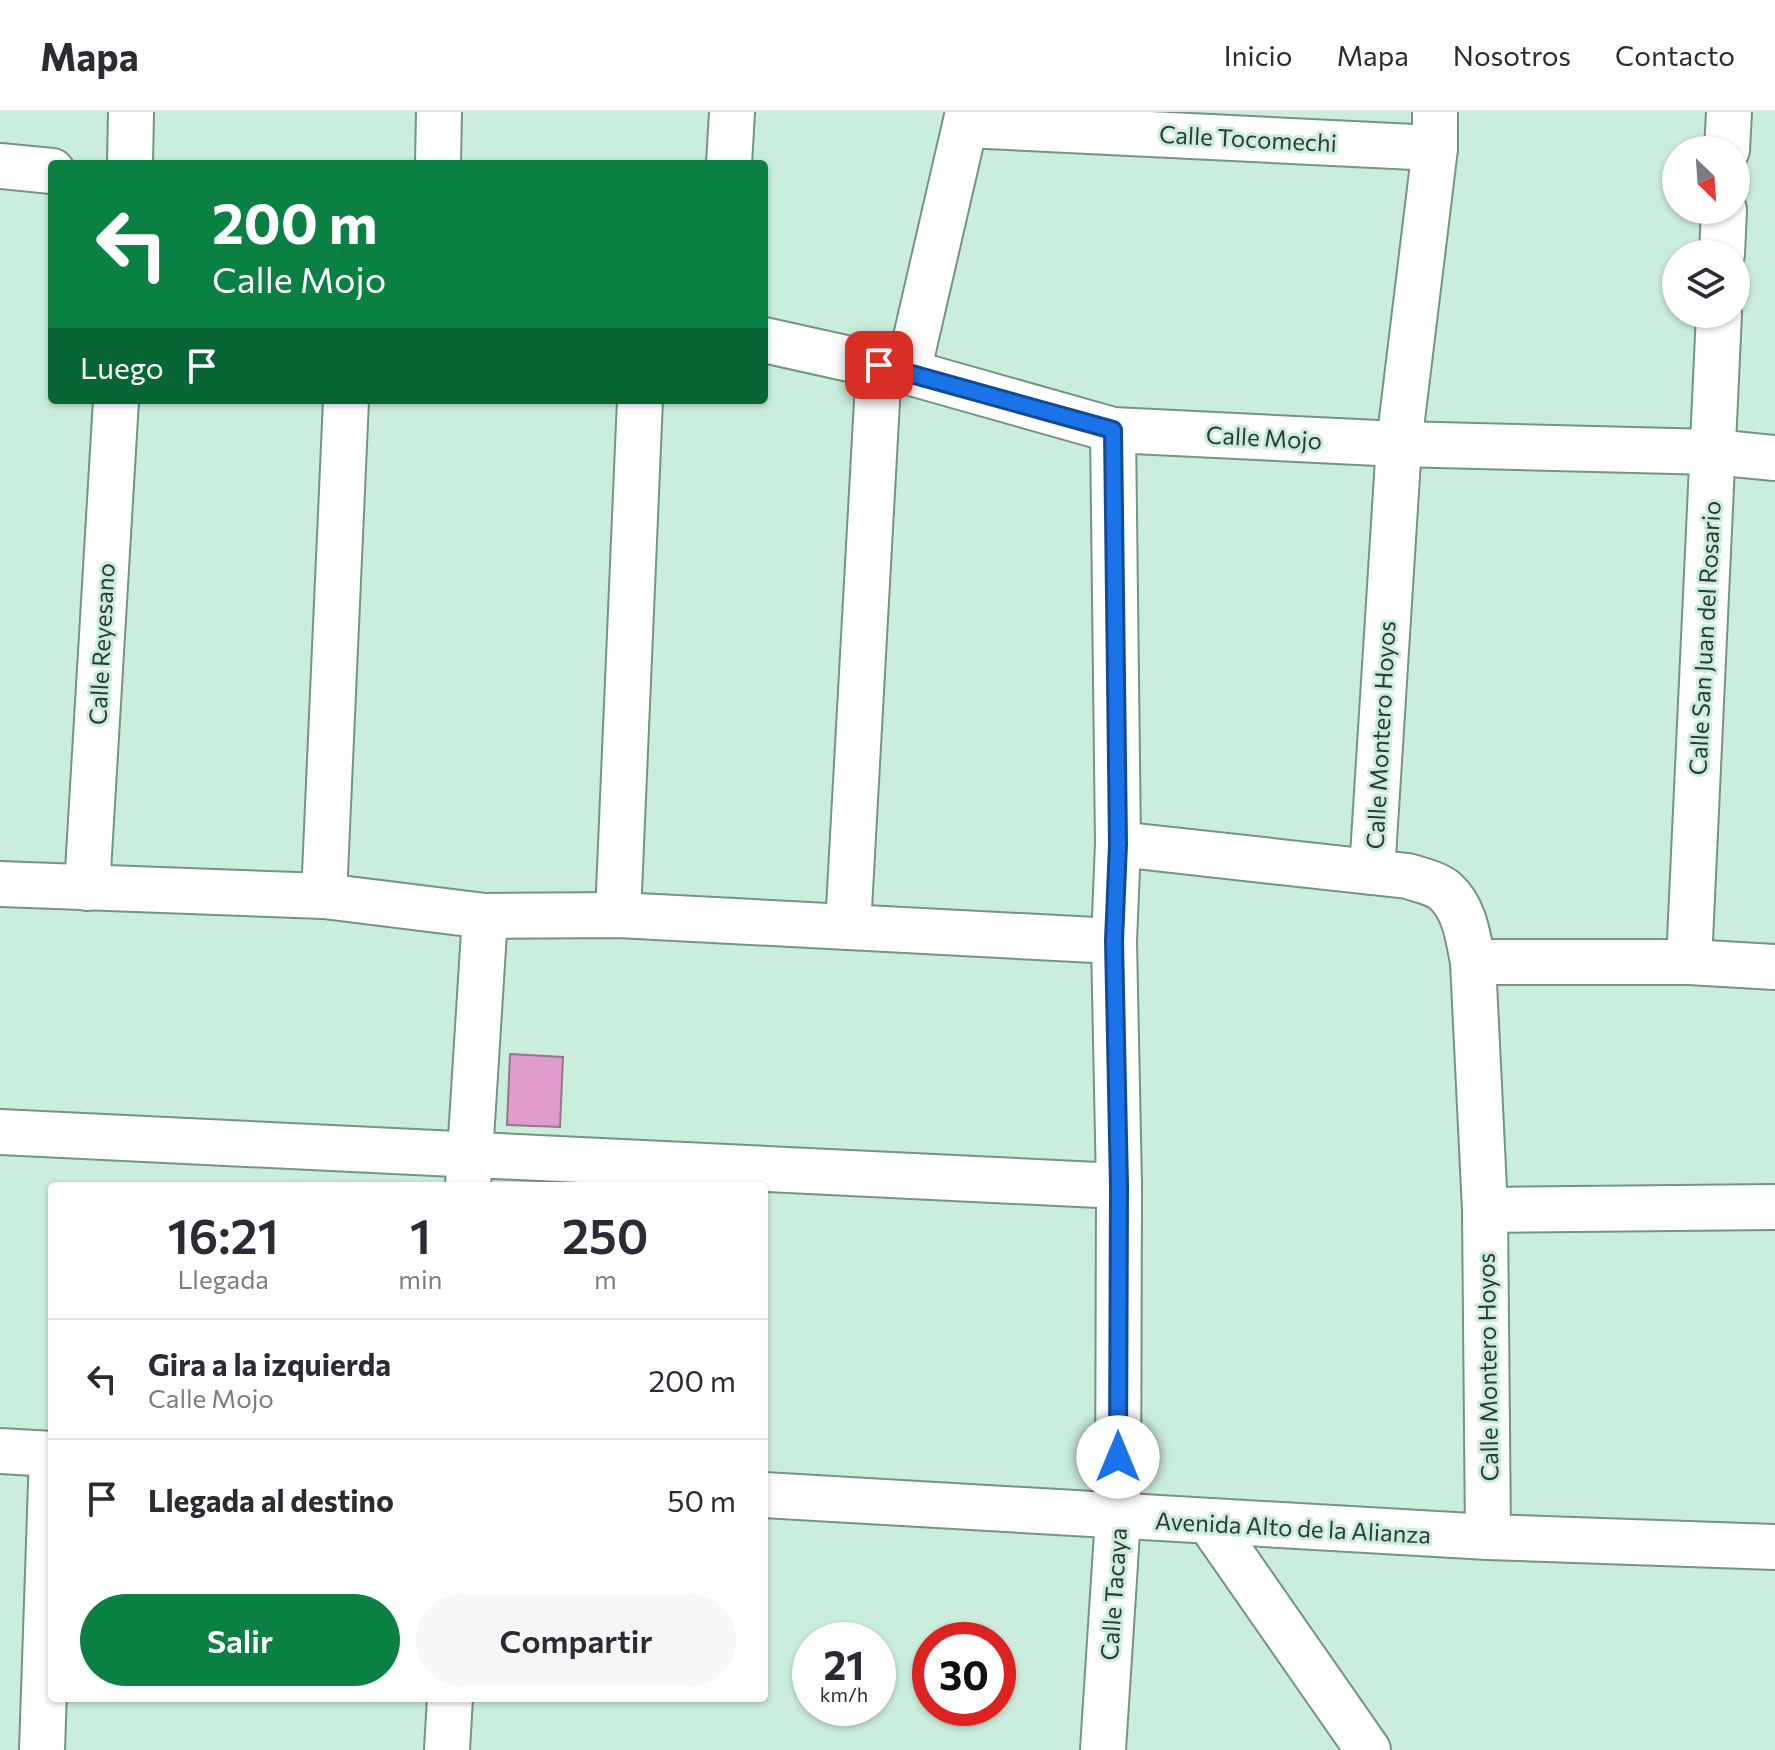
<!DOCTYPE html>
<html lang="es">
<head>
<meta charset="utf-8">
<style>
	:root { --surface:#fff; --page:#f7f7f7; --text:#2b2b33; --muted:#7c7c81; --line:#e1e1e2; --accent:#0b8043 }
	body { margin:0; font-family:Commissioner,sans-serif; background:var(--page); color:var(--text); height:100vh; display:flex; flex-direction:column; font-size:30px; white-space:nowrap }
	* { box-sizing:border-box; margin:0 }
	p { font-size:26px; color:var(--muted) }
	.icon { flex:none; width:44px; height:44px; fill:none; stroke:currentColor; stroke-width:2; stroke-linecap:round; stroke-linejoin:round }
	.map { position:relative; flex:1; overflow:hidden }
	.sheet { position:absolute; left:48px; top:1070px; width:720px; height:520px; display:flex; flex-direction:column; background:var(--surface); border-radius:8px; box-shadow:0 2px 6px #0004 }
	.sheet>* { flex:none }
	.top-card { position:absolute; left:48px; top:48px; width:720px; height:244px; border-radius:8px; box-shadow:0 2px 6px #0004; background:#0b8043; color:#fff; overflow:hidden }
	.needle { width:52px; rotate:155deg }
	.fabs { position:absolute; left:1662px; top:24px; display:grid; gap:16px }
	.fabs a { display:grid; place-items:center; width:88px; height:88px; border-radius:50%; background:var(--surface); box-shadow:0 2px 6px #0004; font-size:40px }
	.speed { position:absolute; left:792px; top:1510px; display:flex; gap:16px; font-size:40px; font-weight:700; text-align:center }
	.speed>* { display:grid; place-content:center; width:104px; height:104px; border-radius:50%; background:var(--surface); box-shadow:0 2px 6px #0004; line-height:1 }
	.speed small { font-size:20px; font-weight:400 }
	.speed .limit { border:12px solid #d22; background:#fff; color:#111 }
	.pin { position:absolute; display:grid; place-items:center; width:68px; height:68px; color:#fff; margin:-34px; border-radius:16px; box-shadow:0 4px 12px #0006 }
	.me { position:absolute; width:88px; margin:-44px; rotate:0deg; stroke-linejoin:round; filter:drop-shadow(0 0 6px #0008) }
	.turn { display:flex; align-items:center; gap:28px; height:168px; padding:0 32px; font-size:36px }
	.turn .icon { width:104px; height:104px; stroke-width:2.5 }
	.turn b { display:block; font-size:56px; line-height:68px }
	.then { display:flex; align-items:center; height:76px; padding:0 32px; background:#0003; gap:16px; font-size:30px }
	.eta { display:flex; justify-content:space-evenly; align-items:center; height:136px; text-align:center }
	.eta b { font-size:48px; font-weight:600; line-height:56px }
	.cta { display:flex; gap:16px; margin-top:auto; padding:16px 32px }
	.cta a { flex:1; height:92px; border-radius:48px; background:var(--accent); color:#fff; font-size:32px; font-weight:600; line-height:92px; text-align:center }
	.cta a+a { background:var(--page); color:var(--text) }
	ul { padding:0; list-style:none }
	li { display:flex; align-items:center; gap:24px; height:120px; padding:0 32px; border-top:2px solid var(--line) }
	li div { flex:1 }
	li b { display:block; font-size:30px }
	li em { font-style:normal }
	header { display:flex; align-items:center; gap:48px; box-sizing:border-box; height:112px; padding:0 40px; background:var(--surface); border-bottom:2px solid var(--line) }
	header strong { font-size:38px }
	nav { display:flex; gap:44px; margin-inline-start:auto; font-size:28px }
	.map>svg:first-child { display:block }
</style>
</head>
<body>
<header>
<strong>Mapa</strong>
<nav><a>Inicio</a><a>Mapa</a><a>Nosotros</a><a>Contacto</a></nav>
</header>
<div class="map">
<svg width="1775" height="1638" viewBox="0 0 1775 1638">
	<rect width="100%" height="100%" fill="#cbeedc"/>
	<polygon fill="#df9ccd" stroke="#93788b" stroke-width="2" points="510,942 563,945 560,1015 507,1013"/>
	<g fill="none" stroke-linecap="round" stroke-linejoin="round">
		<g stroke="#749484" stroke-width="48">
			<g id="minor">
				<polyline points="966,13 1435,36"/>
				<polyline points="1727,38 1729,0"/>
				<polyline points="130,52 131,0"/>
				<polyline points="438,52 439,0"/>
				<polyline points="729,52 732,0"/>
				<polyline points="0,54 52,59"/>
				<polyline points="1722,142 1724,98"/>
				<polyline points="764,228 908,260 1113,318 1399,332 1713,340 1775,346"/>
				<polyline points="908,260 968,0"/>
				<path d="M1118,732L1408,764C1419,768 1436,771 1445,779C1465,797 1468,825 1473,850L1485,1098L1488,1425"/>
				<polyline points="1372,760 1399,332 1435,36 1435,0"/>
				<polyline points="0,772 324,784 485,804 618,803 1114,829"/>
				<polyline points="87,776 116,288"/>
				<polyline points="324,784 346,288"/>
				<polyline points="618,803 640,288"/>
				<polyline points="848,815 879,253"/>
				<polyline points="1473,850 1689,850 1775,855"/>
				<polyline points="1689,850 1719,202"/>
				<polyline points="0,1020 1119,1074"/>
				<polyline points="468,1074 485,804"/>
				<polyline points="1485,1098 1775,1095"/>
				<polyline points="0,1339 52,1342"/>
				<polyline points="764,1383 1488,1425 1775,1435"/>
				<polyline points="1210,1411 1368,1638"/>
				<polyline points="42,1638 52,1342"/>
				<polyline points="447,1638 450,1586"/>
				<polyline points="1103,1638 1118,1405 1119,1074 1114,829 1118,732 1113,318"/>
			</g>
		</g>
		<use href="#minor" stroke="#fff" stroke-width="44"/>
	</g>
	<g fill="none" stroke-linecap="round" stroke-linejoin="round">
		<g stroke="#114b97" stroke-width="20">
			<polyline id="route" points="879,253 1113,318 1118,732 1114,829 1119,1074 1118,1345"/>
		</g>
		<use href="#route" stroke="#1a73e8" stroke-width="14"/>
	</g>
	<g text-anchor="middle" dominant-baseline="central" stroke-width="6" stroke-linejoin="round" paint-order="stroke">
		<g font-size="24" fill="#2d3b34" stroke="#cbeedc">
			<text transform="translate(1248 26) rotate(3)">Calle Tocomechi</text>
			<text transform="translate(1264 325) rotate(3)">Calle Mojo</text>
			<text transform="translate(1704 526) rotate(-87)">Calle San Juan del Rosario</text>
			<text transform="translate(101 532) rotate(-87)">Calle Reyesano</text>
			<text transform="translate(1380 623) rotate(-87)">Calle Montero Hoyos</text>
			<text transform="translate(1487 1255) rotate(-91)">Calle Montero Hoyos</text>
			<text transform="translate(1293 1415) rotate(3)">Avenida Alto de la Alianza</text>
			<text transform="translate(1113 1482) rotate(-86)">Calle Tacaya</text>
		</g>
	</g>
</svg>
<div class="fabs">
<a><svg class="needle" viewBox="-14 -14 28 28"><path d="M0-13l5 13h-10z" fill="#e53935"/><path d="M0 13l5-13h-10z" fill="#7c7c81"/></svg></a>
<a><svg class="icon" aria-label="layers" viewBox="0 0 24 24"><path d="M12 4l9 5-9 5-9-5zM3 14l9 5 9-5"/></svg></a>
</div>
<div class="speed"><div>21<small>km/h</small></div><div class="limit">30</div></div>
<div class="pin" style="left:879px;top:253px;background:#d93025"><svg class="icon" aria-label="arrive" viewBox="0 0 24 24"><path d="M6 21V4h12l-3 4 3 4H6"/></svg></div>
<svg class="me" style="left:1118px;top:1345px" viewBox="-20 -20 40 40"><circle r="19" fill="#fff"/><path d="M0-13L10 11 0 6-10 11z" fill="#1a73e8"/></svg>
<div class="top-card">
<div class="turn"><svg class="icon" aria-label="left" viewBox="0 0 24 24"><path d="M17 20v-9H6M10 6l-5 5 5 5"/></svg><div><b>200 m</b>Calle Mojo</div></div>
<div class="then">Luego<svg class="icon" aria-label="arrive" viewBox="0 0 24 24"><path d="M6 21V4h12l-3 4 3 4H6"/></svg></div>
</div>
<section class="sheet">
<div class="eta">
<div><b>16:21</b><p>Llegada</p></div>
<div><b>1</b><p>min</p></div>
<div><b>250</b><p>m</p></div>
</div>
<ul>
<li><svg class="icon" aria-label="left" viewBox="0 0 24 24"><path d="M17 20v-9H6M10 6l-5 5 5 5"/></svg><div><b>Gira a la izquierda</b><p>Calle Mojo</p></div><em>200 m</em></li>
<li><svg class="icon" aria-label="arrive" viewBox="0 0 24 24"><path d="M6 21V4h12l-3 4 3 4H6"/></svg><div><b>Llegada al destino</b></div><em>50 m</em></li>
</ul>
<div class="cta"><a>Salir</a><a>Compartir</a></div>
</section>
</div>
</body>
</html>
